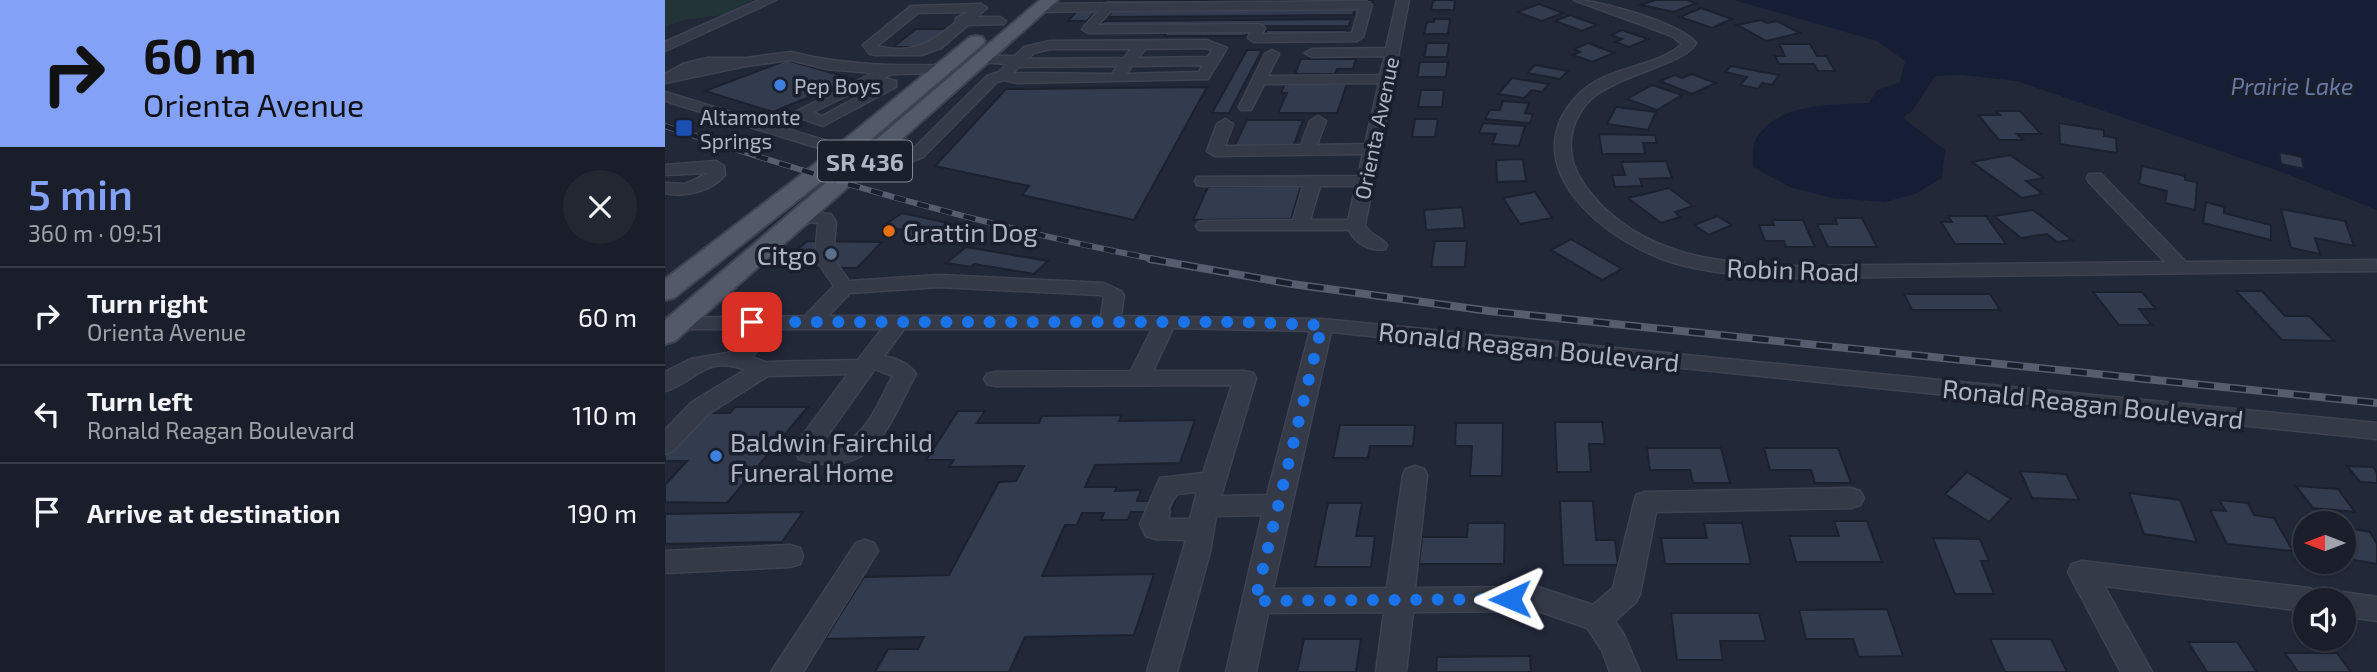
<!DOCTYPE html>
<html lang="en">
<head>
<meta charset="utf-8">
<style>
	:root { --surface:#191e2a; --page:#222732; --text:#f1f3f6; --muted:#9fa2a8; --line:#373c47; --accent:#83a1f6 }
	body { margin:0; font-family:"Exo 2",sans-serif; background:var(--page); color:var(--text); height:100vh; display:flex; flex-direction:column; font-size:26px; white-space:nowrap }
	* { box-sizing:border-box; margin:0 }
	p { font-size:23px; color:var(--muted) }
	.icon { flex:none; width:38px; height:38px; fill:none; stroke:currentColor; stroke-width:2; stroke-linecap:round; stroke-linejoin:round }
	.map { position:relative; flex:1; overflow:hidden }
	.details { display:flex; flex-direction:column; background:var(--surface); width:665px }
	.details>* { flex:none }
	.top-card { background:#83a1f6; color:#111; overflow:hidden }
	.needle { width:46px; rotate:270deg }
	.tools { position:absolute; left:1628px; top:511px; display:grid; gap:14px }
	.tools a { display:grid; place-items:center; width:63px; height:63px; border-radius:50%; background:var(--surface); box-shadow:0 2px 5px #0004,0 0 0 2px var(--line); font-size:35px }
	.pin { position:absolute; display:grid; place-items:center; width:60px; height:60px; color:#fff; margin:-30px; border-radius:14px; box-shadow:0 4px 10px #0006 }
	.me { position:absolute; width:77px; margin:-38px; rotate:269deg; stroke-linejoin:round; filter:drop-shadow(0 0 5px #0008) }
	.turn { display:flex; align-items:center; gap:24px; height:147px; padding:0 28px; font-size:32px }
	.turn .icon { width:91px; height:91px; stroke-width:2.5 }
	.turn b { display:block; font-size:49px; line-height:60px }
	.round { display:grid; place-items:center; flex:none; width:74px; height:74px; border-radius:37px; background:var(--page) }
	.headline { display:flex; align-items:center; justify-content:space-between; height:119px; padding:0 28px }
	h1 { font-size:42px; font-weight:600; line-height:52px; color:var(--accent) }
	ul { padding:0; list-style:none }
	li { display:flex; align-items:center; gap:21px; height:98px; padding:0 28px; border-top:2px solid var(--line) }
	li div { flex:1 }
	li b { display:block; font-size:26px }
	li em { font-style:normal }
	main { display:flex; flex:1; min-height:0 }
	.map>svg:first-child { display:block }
</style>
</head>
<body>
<main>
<section class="details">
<div class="top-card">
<div class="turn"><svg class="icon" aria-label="right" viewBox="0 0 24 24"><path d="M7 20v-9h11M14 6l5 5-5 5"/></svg><div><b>60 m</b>Orienta Avenue</div></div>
</div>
<div class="headline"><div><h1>5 min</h1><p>360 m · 09:51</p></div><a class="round"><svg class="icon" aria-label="close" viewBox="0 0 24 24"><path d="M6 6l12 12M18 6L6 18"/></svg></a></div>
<ul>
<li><svg class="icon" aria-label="right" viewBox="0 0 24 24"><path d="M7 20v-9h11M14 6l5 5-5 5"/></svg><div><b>Turn right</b><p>Orienta Avenue</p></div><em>60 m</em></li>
<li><svg class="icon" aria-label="left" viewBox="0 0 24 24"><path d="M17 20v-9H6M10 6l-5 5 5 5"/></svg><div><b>Turn left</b><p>Ronald Reagan Boulevard</p></div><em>110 m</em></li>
<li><svg class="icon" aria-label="arrive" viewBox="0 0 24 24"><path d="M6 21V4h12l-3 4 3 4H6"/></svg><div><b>Arrive at destination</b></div><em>190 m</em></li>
</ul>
</section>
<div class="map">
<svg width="1712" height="672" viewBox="0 0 1712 672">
	<rect width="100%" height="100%" fill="#212838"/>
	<polygon fill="#233439" points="0,0 88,0 58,15 18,20 0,27"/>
	<path fill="#151e35" d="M1069,0H1712V210L1614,171L1352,81L1296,75L1270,76L1247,111L1238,118L1280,150L1277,178L1250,194L1220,202L1167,198L1125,187L1088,167C1088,159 1087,148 1090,141C1110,102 1167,105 1204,103L1212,90L1235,82L1240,61L1212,41Z"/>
	<g fill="#333b4f" stroke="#1c212f" stroke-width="2">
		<polygon points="441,0 708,0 707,3 437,4"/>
		<polygon points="768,0 790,0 789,10 766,10"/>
		<polygon points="990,0 1022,0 1031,3 1009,12 976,5"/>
		<polygon points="874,4 898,13 877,21 852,12"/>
		<polygon points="690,7 688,15 442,17 450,8"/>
		<polygon points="1036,8 1067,19 1047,28 1015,17"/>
		<polygon points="413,10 432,10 422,21 403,21"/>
		<polygon points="905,15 932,25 917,31 890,21"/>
		<polygon points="686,19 684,26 433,27 439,21"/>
		<polygon points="769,19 785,19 783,34 759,34 762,22 769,22"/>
		<polygon points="1096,20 1102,23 1112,21 1135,33 1101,41 1072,25"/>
		<polygon points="251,29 283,29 261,47 228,47"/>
		<polygon points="602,30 683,30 681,35 600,35"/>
		<polygon points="957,30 983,39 964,47 950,42 957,39 946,35"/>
		<polygon points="503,31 583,31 580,36 499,36"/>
		<polygon points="762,43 784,43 782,57 759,57"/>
		<polygon points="923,43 949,53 927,62 908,55 915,52 909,49"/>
		<polygon points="1114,44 1145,44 1152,56 1161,56 1170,71 1153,71 1149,64 1114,64 1110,56 1120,56"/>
		<polygon points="582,50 597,50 564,113 547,113"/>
		<polygon points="636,59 691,59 688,69 672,69 670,74 630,74"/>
		<polygon points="122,60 188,79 108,112 40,91"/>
		<polygon points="755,62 783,62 781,77 752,77"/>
		<polygon points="870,65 903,71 895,79 862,73"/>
		<polygon points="1066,66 1114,75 1107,85 1097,83 1093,89 1075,85 1082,77 1060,72"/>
		<polygon points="1027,74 1051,83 1027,94 995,81 1010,75 1017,78"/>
		<polygon points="847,78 884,84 877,92 867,90 859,98 833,94"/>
		<polygon points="620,84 682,84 672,113 613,113 622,93 616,93"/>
		<polygon points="987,85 1017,95 992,110 962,99"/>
		<polygon points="542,87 469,220 357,195 364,186 270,166 341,89"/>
		<polygon points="756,90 779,90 777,107 753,107"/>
		<polygon points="838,101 864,103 860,113 868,114 865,123 820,119 825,110 835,110"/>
		<polygon points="951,107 991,112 983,130 942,124"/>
		<polygon points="1331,111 1355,111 1376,134 1352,134 1358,140 1334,140 1313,115 1335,115"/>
		<polygon points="750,119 773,119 770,137 747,137"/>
		<polygon points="582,120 638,120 628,147 569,147"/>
		<polygon points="818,123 860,126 854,146 827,144 831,134 814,133"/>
		<polygon points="1394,123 1439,130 1439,136 1451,138 1452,153 1395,144"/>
		<polygon points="934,134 990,135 992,143 978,143 980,154 937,154"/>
		<polygon points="1614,152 1637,157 1639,169 1616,164"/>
		<polygon points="1345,155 1379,178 1361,181 1378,194 1357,198 1307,162"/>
		<polygon points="858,159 861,181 832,182 831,160"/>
		<polygon points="1001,161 1007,178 975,179 977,186 950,187 947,175 960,175 956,162"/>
		<polygon points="1477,166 1520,176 1520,180 1532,182 1530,210 1500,203 1502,191 1474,184"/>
		<polygon points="636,186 626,219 528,220 543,187"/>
		<polygon points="1004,188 1028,206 1010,212 1015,217 996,223 963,198"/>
		<polygon points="870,192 887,218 855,224 838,198"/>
		<polygon points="1541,202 1559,207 1559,213 1606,225 1606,240 1538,223"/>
		<polygon points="797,207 800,228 761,230 759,210"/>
		<polygon points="1616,209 1680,221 1689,246 1650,238 1655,254 1626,248"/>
		<polygon points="1368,210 1407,240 1392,242 1382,234 1356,238 1329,216"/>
		<polygon points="237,213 283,223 257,240 237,236 243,231 218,226"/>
		<polygon points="1052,216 1067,225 1044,235 1029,225"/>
		<polygon points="1283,216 1321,216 1341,244 1290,244 1276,222 1287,222"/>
		<polygon points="1170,218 1197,218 1212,247 1163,247 1152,224 1172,224"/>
		<polygon points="1107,220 1138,220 1150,247 1121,247 1119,241 1100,241 1094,225 1109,225"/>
		<polygon points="906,239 957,269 937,280 886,250"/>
		<polygon points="142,241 217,242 192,268 114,267"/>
		<polygon points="770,241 802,241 800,267 766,267"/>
		<polygon points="301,247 383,261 369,274 309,264 306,267 281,263"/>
		<polygon points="1571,291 1597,291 1620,316 1644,316 1669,341 1617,340"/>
		<polygon points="1428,292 1477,292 1491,309 1474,309 1487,325 1454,325"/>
		<polygon points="1239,294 1325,294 1335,310 1247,310"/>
		<polygon points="70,407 143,407 62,503 0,502 0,485 22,461 0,461 0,452 37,413 65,413"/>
		<polygon points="293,411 320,411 312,423 374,423 377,416 457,415 454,421 530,420 515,463 430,465 420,487 452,487 450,491 476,490 472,501 510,501 506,512 466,512 463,520 436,520 439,513 417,513 412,525 400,525 377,576 489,574 469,635 360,637 344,672 210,672 223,649 253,649 259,637 160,639 199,577 284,575 334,482 351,481 359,466 284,467 289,460 261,460"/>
		<polygon points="890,422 937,422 940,444 924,444 926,472 892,472"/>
		<polygon points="791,423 838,423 837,476 805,476 807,446 790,446"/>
		<polygon points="675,425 750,425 748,446 705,446 703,458 668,458"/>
		<polygon points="982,448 1056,448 1065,483 1028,483 1025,470 985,470"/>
		<polygon points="1099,448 1173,448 1186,483 1150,483 1146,470 1105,470"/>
		<polygon points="1682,466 1708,467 1712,473 1712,483 1695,482"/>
		<polygon points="1355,471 1401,474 1414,500 1367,498"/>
		<polygon points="1302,472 1346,499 1324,522 1280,494"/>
		<polygon points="1631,486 1673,489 1690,512 1648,508"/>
		<polygon points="1464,493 1515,500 1532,542 1479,534"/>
		<polygon points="1554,500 1583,503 1589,515 1609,518 1628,551 1562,544 1545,510 1561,511"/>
		<polygon points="895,501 928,501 931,540 950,540 953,565 898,565"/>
		<polygon points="663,503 697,503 691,536 710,536 706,567 650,567"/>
		<polygon points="138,512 117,542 0,544 0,514"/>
		<polygon points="1169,521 1202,521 1217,562 1131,562 1124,536 1174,536"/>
		<polygon points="803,523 840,523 839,564 754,564 757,537 802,537"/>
		<polygon points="1039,523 1077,523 1086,564 1000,564 996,538 1042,538"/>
		<polygon points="1678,527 1705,532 1712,544 1712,564 1678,558"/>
		<polygon points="1268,538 1315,539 1324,561 1316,561 1329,594 1290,594"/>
		<polygon points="1222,609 1238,656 1194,657 1188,639 1141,639 1134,610"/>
		<polygon points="1006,613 1094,613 1101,641 1055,641 1058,660 1012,660"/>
		<polygon points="639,639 696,639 691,672 632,672"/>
		<polygon points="1325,639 1386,639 1402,672 1340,672"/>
		<polygon points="1523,642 1572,642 1592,672 1542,672"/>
		<polygon points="1620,653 1672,653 1686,672 1633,672"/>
		<polygon points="865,656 866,672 771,672 772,657"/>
	</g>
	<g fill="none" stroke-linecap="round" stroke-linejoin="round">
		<g stroke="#3e4352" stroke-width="3">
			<g id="minor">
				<polygon points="94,0 111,0 0,51 0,42"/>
				<path d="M732,0H744L700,225C705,236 716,236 722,245L720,249C706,252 690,243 684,230H534L531,226L534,222L540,221L628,220L638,186H538L532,185L530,181L532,177L693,176L698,154L550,156L542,151L552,124L560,119L568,124L560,146L636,145L645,121L653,116L661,121L652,145L700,144L714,83L599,84L586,110H576L574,107L600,54L607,50L614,54L603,76L715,75L720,56L647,57L640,53L647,49L721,48ZM655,186H691L683,220H645Z"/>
				<path d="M909,0C935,0 1014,23 1031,43C1023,63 947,77 925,100C908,117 902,140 908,163C914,180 924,193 937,206C989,258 1061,264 1130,266L1500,262L1424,182L1422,178L1424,174H1436L1521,262L1711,260L1712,271L1130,278C1089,277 1048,274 1009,263C942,243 845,166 913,95C942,65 990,69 1017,44L1007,36Z"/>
				<path d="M701,1L707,5L698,37L692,41L589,42L583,38L586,32L423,33L417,29L433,11L376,12L370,8L376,4ZM694,9L687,33L597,34L600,28L594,24L433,25L446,11Z"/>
				<path d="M316,4L322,8L312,17H335L341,21L339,24L303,25L276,48L257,55H210L205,54L198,45L246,6ZM304,12L291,18L290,23C266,43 245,55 212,46L253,13Z"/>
				<path d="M541,40L562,48L543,79L352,83L339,80L332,82L258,157L238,165L203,164L195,159C206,148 231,157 246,151L322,76L334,72L342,64L315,62V56H350L359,47L385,41ZM540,48L547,50L543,57L473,58L480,49ZM385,49H466L459,58L362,59L369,53ZM538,65L534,72L461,74L467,66ZM453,66L447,74L348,73L354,67Z"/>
				<path d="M126,52C177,65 226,66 278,65L285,69L278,73L227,74L219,78L231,81V87L158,126L130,116L128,113L208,73L161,69L126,60L81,66L0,83V74L18,64L42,58H81ZM206,84L213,86L157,116L148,112Z"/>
				<polygon points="0,92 185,148 187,151 179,156 173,154 0,101"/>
				<path d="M51,161L59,166L60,175C47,191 20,198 0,193V183L20,184L43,173L0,175V165Z"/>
				<path d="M135,212L166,214L171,222L168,258L184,281L274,275L439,283L456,291L459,295L456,316L657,319L1712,423V439L666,332L608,589L722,588L738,475L741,469L750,466L759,469L762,475L750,588L873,587L928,605L948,588L971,495L980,492L1186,488L1195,491L1199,498L1195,505L1186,508L991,512L975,594L971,602L950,621L959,635L975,672H945L937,650L922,628L873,611L748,612L741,672H711L719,612L603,613L591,672H561L597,515L551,516L545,552L512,672H482L521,540L490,539L481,536L475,524L495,478L538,473L567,385L330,386L322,384L319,379L322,374L330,372L466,371L487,329H239L219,356C231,358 245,364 251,374C222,427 209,481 134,459L131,453L135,439L183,374L103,376L43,414L8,451L0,454V430L27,402L80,370C39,354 30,383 0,391V372L26,359L67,352L89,329H13L6,328L3,323L6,318L140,316L169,286L150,258L153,223L129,221L126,217ZM274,287L435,295L439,297L436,316H163L185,293ZM508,328L645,331L602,495L556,496L591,378L588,373L580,371H488ZM113,329H217L193,360L100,362L87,357ZM210,369L228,376C209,409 199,449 155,446ZM532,492L525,519H503L505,512L503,508L512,494Z"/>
				<polygon points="200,540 209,543 213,551 138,672 106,672 191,543"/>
				<polygon points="125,545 135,548 138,556 135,564 125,567 0,573 0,551"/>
				<polygon points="1417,561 1644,588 1654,592 1658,600 1640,600 1640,611 1439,586 1487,672 1456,672 1403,572 1407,564"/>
				<polygon points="1678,592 1712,597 1712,621 1678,616 1678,600 1666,600 1668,596"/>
			</g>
		</g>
		<g stroke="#3e4352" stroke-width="4">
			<g id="major">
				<polygon points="375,0 393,0 10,341 0,344 0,320"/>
				<polygon points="311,36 317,37 320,41 317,45 157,181 9,298 0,300 0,279 141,171 305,37"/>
			</g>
		</g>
		<use href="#minor" fill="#343a48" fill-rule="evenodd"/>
		<use href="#major" fill="#525968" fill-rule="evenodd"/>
		<g stroke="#565d6f" stroke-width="6">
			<path id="rail-far1" d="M0,126C164,181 324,228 494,260"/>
		</g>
		<g stroke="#565d6f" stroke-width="8">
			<polyline id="rail" points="485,259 627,284 824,311 1712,403"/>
		</g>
		<use href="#rail-far1" stroke="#1a1f2d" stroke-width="4.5" stroke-dasharray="12" stroke-linecap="butt"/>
		<use href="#rail" stroke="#1a1f2d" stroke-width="5" stroke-dasharray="16" stroke-linecap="butt"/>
	</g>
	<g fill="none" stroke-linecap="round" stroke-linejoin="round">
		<polyline stroke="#1a73e8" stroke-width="12" stroke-dasharray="0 21.6" points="87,322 576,322 657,325 590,601 845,599"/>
	</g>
	<g fill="#3f7fe0" stroke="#1a1f2d" stroke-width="2.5">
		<circle cx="115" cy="85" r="7"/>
		<circle cx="51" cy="456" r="7"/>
	</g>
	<rect fill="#1a4fb4" stroke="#1a1f2d" stroke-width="2.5" x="10" y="119" width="18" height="18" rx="3.5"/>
	<circle fill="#e8710a" stroke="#1a1f2d" stroke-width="2.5" cx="224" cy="231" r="7"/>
	<circle fill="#5c6f8a" stroke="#1a1f2d" stroke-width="2.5" cx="166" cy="254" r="7"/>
	<g text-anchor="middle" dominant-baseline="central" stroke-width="7" stroke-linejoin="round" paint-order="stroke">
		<g font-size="21" fill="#afb5c5" stroke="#1a1f2d" text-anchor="start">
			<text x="129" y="85">Pep Boys</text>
			<text x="35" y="116">Altamonte<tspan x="35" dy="24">Springs</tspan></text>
		</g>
		<g font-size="21" fill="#afb5c5" stroke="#1a1f2d">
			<text transform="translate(711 128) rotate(-78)">Orienta Avenue</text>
		</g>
		<g font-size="23" font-style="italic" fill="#687aa4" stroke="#1a1f2d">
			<text x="1627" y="86">Prairie Lake</text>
		</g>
		<rect fill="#1a1f2d" stroke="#828897" stroke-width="2" x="153" y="140.5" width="94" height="41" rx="5"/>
		<g font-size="24" font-weight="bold" fill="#afb5c5">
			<text x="200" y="161">SR 436</text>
		</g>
		<g font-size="26" fill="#afb5c5" stroke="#1a1f2d" text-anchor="start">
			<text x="238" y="231">Grattin Dog</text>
			<text x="152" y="254" text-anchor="end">Citgo</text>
			<text x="65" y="441">Baldwin Fairchild<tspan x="65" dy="30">Funeral Home</tspan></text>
		</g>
		<g font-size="26" fill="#afb5c5" stroke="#1a1f2d">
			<text transform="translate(1128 269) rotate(2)">Robin Road</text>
			<text transform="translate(864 346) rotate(6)">Ronald Reagan Boulevard</text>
			<text transform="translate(1428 403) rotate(6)">Ronald Reagan Boulevard</text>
		</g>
	</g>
</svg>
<div class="tools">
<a><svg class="needle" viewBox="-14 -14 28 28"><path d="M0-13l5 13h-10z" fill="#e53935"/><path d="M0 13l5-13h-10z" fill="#9fa2a8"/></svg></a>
<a><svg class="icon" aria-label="sound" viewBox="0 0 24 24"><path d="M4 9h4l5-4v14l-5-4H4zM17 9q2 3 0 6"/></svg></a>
</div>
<div class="pin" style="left:87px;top:322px;background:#d93025"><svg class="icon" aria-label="arrive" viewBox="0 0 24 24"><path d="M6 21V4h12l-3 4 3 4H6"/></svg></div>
<svg class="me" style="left:845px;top:599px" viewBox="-20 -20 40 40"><path d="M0-17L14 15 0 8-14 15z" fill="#1a73e8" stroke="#fff" stroke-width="4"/></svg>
</div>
</main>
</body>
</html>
